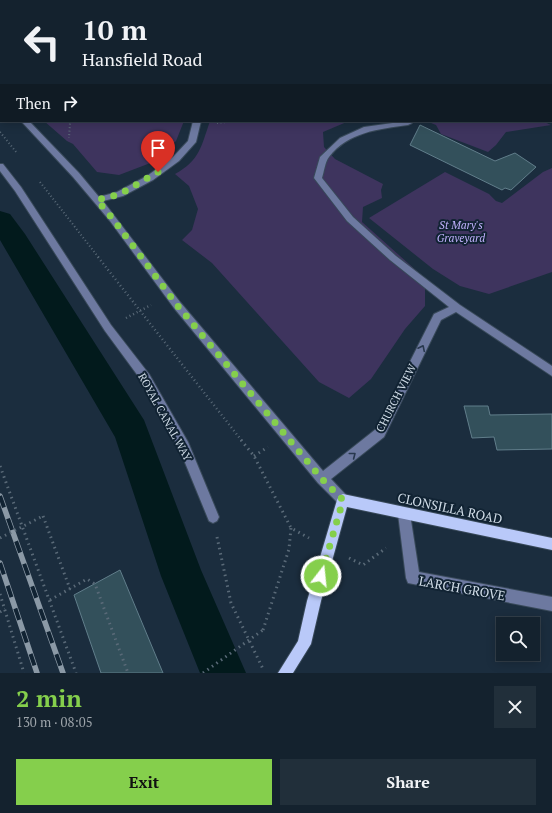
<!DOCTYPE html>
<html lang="en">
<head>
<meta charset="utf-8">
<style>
	:root { --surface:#14222e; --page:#212f3a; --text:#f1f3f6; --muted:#9da4aa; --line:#333f4a; --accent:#85cf4c }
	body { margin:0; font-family:"PT Serif",serif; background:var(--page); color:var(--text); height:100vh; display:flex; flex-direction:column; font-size:15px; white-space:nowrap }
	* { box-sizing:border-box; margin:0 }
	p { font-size:13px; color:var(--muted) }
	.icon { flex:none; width:22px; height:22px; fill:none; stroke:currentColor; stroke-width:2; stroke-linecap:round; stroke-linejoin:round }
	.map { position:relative; height:673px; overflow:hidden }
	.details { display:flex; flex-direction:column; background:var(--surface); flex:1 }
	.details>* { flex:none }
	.hud { position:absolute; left:0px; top:0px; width:552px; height:122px; box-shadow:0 2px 10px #0003,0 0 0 1px var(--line); background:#14222e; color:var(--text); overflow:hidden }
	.buttons { position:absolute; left:496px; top:617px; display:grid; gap:8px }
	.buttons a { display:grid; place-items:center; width:44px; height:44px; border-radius:0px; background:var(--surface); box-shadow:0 2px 10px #0003,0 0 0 1px var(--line); font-size:20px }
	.pin { position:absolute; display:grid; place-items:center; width:34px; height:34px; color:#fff; margin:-41px -17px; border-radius:50% 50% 50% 0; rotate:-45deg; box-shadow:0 0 4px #0007 }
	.pin .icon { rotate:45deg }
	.me { position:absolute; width:44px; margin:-22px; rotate:16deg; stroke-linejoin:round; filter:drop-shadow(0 0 3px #0008) }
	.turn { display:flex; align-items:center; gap:14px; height:84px; padding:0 16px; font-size:18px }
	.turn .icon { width:52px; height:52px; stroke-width:2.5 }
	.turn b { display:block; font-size:28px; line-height:34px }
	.then { display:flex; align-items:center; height:38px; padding:0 16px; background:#0003; gap:8px; font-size:15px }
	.round { display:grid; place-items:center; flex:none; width:42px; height:42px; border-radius:0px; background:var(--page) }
	.head { display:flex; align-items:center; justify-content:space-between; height:68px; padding:0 16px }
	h1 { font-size:24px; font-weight:600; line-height:30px; color:var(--accent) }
	.button { display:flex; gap:8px; margin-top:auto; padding:8px 16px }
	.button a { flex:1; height:46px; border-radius:0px; background:var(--accent); color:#111; font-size:16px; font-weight:600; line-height:46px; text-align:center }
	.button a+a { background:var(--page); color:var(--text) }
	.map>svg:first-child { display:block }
</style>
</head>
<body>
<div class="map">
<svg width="552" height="673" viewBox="0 0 552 673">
	<rect width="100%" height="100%" fill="#1b2d3e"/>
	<g fill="#3e345e">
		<polygon points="258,0 424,0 425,1 258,1"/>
		<polygon points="44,121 69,123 68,121 184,121 176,141 153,162 119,175 97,172 73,144 67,141"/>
		<path d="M210,121H349L323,132L324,147L335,159L383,184L381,190L382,198L363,207L362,222L428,281L425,289V306L405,329L371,379L349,398L319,382L212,263L182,240L192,230L198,209L189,186L175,174C200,160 201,147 210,121Z"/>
		<polygon points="394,121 542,121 551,125 506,132 496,145 488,152 441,134 436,125 426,121"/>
		<polygon points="552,168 552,272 489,294 460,286 433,269 369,218 445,172 489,194 496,201 502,203 543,172"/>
	</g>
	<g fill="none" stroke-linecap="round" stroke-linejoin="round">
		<polygon fill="#021a1c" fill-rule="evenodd" points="0,211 10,214 25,234 144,420 201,570 246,673 200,673 161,576 115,437 0,240"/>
	</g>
	<g fill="#33505b" stroke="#617e8b">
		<polygon points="420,125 495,161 515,153 536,167 511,190 505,188 502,190 410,145"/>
		<polygon points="464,406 488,406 490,415 552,414 552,449 497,450 494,437 472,438"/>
		<polygon points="120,570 163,673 101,673 74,595"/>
	</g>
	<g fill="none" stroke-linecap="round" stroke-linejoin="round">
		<g stroke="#384959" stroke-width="2">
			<g id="minor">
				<rect x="248" y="0" width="6" height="1"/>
				<polygon points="444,0 455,0 456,1 445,1"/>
				<polygon points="551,21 552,21 551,26"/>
				<rect x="0" y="89" width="1" height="5"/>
				<path d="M21,121H29L79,173L99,197L117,192L147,176L173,157L188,141L193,121H201L196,142L179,161L153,180L123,196L103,201L180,302L323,471L376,429L434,314L449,307L390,260L347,221L314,178L320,157L340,138L364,127L407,121L412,123L408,125C379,129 348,132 329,157C325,162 324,172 322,178L353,217L396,256L460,305L552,366V376L456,312L441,320L384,437L331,479L347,496L349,500L347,504L343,506L339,504L318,483L174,308L110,221L73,177Z"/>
				<polygon points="0,164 3,164 21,187 111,325 149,374 188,442 219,517 217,521 213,523 209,521 179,448 141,380 105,331 15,191 0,171"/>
				<polygon points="404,508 408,510 410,514 419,572 552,597 552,611 408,583 406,578 398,514 400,510"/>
			</g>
		</g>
		<g stroke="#384959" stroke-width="2">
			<polygon id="major" points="343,494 552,538 552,550 347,507 321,601 311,644 293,673 278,673 298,641 307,601 337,500 339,496"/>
		</g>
		<g stroke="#5a6a78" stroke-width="2" stroke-dasharray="1 2.5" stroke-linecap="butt">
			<polyline points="68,121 70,123 69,138"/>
			<polyline points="217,123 236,121"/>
			<polyline points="0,132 17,153"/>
			<polyline points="40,182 99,258"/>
		</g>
		<g stroke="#5a6a78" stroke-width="2.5" stroke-dasharray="1 3" stroke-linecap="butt">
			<polyline points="98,257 242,441"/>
			<polyline points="126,318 151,305"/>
		</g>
		<g stroke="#5a6a78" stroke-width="3" stroke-dasharray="1.5 4" stroke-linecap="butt">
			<polyline points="241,440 254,456 291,528 309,538"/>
			<polyline points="254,456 268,447"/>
			<polyline points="0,466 76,673"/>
			<polyline points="43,516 70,589"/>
			<polyline points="217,537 231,603 263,669"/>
			<polyline points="349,558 363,565 386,548"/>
			<polyline points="0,594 24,673"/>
			<polyline points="50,600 87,579 95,584 128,673"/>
			<polyline points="0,612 5,609"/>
			<polyline points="263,630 289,549 291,528"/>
		</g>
		<use href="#minor" fill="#6d79a0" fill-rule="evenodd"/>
		<use href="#major" fill="#b9c9f9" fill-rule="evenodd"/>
		<g stroke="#8b99a6" stroke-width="5.5">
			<g id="rail">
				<polyline points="0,496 63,673"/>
				<polyline points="0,563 37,673"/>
			</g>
		</g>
		<use href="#rail" stroke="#112333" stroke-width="4" stroke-dasharray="12" stroke-linecap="butt"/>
		<g stroke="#5a6a78" stroke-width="3" stroke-dasharray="1.5 4" stroke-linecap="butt">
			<polyline points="0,538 43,516"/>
			<polyline points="203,673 263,630"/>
		</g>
	</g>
	<defs><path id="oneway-chevron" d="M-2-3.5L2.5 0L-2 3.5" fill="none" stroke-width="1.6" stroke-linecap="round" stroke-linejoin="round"/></defs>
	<g stroke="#28384e">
		<use href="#oneway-chevron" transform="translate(422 348) rotate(-64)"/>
		<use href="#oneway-chevron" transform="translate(353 455) rotate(-38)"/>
	</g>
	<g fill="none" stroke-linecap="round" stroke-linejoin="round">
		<polyline stroke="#85cf4c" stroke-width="7" stroke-dasharray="0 12.6" points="158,172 120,194 97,200 113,219 177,305 322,479 343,500 321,576"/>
	</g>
	<g text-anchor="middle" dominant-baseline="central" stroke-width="4" stroke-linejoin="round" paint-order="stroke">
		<g font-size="11" font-style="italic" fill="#c1b1fd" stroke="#112333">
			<text x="461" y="225">St Mary's<tspan x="461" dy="13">Graveyard</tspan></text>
		</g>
		<g font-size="11" fill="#d0dce7" stroke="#112333">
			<text transform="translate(396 398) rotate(-63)">CHURCH VIEW</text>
			<text transform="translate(165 417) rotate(61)">ROYAL CANAL WAY</text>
		</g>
		<g font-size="13" fill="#d0dce7" stroke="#112333">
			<text transform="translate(450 508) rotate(12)">CLONSILLA ROAD</text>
			<text transform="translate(462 588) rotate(10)">LARCH GROVE</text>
		</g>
	</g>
</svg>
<div class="buttons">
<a><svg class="icon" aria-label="search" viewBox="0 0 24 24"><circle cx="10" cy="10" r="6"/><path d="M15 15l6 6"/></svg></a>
</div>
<div class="pin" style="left:158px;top:172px;background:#d93025"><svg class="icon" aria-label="arrive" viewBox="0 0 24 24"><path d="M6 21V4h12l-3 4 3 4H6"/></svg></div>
<svg class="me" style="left:321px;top:576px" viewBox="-20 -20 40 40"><circle r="17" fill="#85cf4c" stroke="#fff" stroke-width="3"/><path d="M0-11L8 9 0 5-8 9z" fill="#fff"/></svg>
<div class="hud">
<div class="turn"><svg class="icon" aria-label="left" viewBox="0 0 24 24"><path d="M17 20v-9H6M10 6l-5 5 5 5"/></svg><div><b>10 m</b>Hansfield Road</div></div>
<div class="then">Then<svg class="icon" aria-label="right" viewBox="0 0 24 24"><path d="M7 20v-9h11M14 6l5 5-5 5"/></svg></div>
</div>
</div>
<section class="details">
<div class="head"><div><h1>2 min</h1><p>130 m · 08:05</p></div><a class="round"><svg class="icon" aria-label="close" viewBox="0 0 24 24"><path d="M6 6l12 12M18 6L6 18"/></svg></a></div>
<div class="button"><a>Exit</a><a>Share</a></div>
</section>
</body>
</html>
